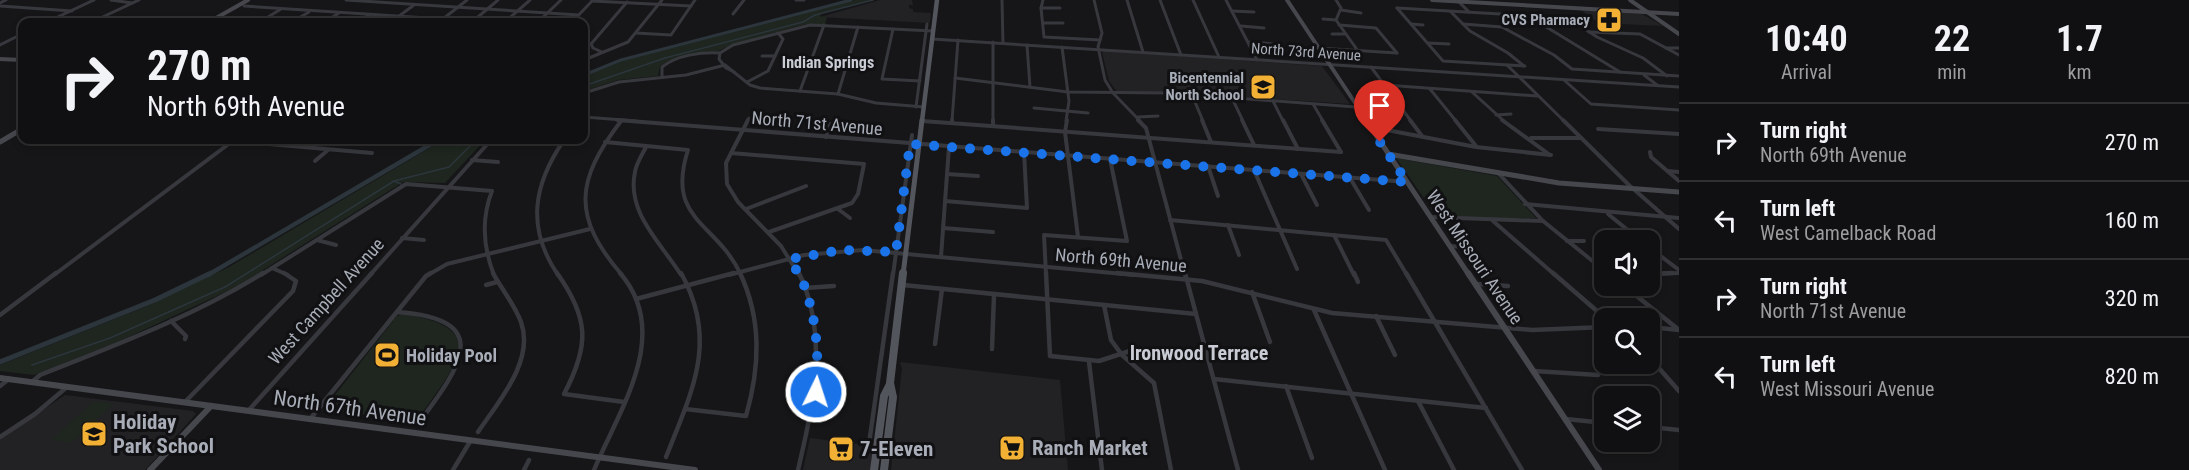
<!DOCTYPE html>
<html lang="en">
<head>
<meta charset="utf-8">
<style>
	:root { --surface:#101012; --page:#1e1e20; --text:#f1f3f6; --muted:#9c9d9f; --line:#303032 }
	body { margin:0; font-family:"Roboto Condensed",sans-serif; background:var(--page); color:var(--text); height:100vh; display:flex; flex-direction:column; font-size:22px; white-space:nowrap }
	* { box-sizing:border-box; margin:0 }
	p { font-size:20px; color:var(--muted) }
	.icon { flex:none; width:33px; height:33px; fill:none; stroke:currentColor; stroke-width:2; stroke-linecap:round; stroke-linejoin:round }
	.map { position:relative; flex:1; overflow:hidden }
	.drawer { display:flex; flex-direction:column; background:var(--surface); width:510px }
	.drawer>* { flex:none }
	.guide { position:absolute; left:18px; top:18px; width:570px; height:126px; border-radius:12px; box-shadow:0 3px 9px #0003,0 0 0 2px var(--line); background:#101012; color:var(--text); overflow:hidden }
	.tools { position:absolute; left:1594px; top:230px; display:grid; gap:12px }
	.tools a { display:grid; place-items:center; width:66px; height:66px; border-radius:12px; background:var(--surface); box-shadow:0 3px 9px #0003,0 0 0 2px var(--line); font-size:30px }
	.pin { position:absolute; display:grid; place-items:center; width:51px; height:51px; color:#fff; margin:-62px -26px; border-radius:50% 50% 50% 0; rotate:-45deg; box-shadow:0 0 6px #0007 }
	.pin .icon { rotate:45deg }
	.me { position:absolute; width:66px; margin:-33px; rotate:4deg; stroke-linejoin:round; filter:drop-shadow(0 0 4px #0008) }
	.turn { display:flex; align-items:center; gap:21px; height:126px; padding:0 30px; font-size:27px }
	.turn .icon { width:78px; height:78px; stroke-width:2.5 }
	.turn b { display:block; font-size:42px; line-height:51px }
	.eta { display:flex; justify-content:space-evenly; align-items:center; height:102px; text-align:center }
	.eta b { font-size:36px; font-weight:700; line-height:42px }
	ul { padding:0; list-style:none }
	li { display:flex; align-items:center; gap:18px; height:78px; padding:0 30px; border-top:2px solid var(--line) }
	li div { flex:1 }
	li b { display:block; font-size:22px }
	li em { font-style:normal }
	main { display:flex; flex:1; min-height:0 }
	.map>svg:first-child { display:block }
</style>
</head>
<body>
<main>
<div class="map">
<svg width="1679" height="470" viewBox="0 0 1679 470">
	<rect width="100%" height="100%" fill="#161618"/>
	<g fill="#222225">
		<polygon points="880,0 912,0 913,5 909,5 909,8 913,9 913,12 931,13 930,23 820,17"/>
		<polygon points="1581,10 1642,14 1663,26 1599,23"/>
		<polygon points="1105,51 1322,66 1350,104 1165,92 1117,92 1109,81 1102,52"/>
		<polygon points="900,362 1060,380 1068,470 891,470 902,368"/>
		<polygon points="65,395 193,411 196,414 145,470 0,470 0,439"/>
		<polygon points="810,438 873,446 870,470 803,470"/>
	</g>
	<g fill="#1e261f">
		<polygon points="855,0 872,0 820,14 821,17 827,17 825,24 806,24 734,44 718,51 703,52 668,61 660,66 658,76 618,80 584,91 584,76 626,60"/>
		<polygon points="443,140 485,140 445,183 403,182 236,287 120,341 34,375 0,371 0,365 147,306 229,267"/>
		<polygon points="1396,158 1497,176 1536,218 1490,219 1435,214"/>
		<path d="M402,314C495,327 453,368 418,419L411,421L324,409L397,316Z"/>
		<polygon points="94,401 114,404 71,443 51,440"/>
	</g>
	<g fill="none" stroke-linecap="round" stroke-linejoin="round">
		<g stroke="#2c353c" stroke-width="1.5">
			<polyline points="584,86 665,58 803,22 815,15 873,0"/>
			<polyline points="394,181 401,184"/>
			<polyline points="32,365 110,338 225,287 394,181 449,167 476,140"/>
		</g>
		<polyline stroke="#2c353c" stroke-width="3" points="584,75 621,60 851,0"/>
		<polyline stroke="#2c353c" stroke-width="4.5" points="208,275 438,140"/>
		<polyline stroke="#2c353c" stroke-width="5" points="0,362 155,300 211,273"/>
		<g stroke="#37383d" stroke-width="3">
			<polyline points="111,0 132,3"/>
			<polyline points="346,0 579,15"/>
			<polyline points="796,0 804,0"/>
			<polyline points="1002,0 1003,43"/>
			<polyline points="1043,0 1041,8 1044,37 1100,40"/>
			<polyline points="1094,0 1102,33 1098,47 1105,80 1113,93 1140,121"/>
			<polyline points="1127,0 1143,52"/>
			<polyline points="1160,0 1181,55"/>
			<polyline points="1193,0 1219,57"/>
			<polyline points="1226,0 1257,60"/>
			<polyline points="1336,0 1341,8 1336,20 1358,51"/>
			<polyline points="1457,0 1469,12"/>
			<polyline points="592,1 691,6"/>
			<polyline points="0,3 6,0"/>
			<polyline points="0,6 72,11"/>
			<polyline points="244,6 443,19"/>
			<polyline points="1041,8 1060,8"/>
			<polyline points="1397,8 1568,18 1597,37 1643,58 1667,76"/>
			<polyline points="1397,8 1443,61 1525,66"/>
			<polyline points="1341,10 1361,13"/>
			<polyline points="1232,11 1254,12"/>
			<polyline points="1451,12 1470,31 1508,53 1524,66"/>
			<polyline points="733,14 744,0"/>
			<polyline points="1530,17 1620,72"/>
			<polyline points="222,19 261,21"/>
			<polyline points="1323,19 1336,20"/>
			<polyline points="47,22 94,0"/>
			<polyline points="92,22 139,0"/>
			<polyline points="260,22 281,9"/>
			<polyline points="292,22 309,12"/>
			<polyline points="325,22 339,13"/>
			<polyline points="358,22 369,15"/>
			<polyline points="391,22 414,5"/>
			<polyline points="439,22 467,0"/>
			<polyline points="472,22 498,0"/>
			<polyline points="505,22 530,0"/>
			<polyline points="538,22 561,0"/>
			<polyline points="572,22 593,0"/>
			<polyline points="1043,23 1063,23"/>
			<polyline points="1411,24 1423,25"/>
			<polyline points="1463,24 1502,27 1554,55 1572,69 1679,76"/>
			<polyline points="1339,25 1376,28 1397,53"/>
			<polyline points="1241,26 1264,28"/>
			<polyline points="893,29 882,79 920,81"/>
			<polyline points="1589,32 1640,34 1679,55"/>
			<polyline points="636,33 671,35 695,0"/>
			<polyline points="1332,34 1345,34"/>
			<polyline points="932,39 1679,87"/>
			<polyline points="993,42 993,121"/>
			<polyline points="1250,42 1274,44"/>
			<polyline points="1428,43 1449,44"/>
			<polyline points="0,45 22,34"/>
			<polyline points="1027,45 1030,87"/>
			<polyline points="1062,47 1069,101 1066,121"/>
			<polyline points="1318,48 1397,53"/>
			<polyline points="1666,48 1679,48"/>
			<polyline points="602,52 593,48 591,44 627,2"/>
			<polyline points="720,53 733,45 810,25 933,31"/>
			<polyline points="720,53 719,59 726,68 734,72"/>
			<polyline points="762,56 775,56"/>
			<polyline points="584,60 628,42 662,0"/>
			<polyline points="725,65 750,85 760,88 838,94 876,103 924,107"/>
			<polyline points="1507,65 1564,121"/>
			<polyline points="1371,67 1411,121"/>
			<polyline points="1644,75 1657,85"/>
			<path d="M662,77V67C677,55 701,52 720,53"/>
			<polyline points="955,78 1068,92 1168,93 1356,107"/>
			<polyline points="1564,80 1591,104 1679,110"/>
			<polyline points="747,82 768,71 783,39 778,33"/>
			<polyline points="1385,85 1537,96"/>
			<polyline points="1430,89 1456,121"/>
			<polyline points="800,91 824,25"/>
			<polyline points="1472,92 1504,121"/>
			<polyline points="584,93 619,82 686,75 725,65"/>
			<polyline points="838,94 858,27"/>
			<polyline points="1192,95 1203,121"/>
			<polyline points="1232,98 1243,121"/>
			<polyline points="1273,101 1283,121"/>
			<polyline points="1313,104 1323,121"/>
			<polyline points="916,107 927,24"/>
			<polyline points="1034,108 1088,113"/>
			<polyline points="1496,115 1511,114"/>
			<polyline points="584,117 636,121"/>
			<polyline points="1138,117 1158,116"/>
			<polyline points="747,121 749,118"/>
			<polyline points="952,121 958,40"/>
		</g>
		<g stroke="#37383d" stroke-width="4">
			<polyline points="617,120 1407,182"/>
			<polyline points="748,120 726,163 727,184 738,202 781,246 799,275"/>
			<polyline points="993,120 993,126"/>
			<polyline points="1067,120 1065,132 1078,237"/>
			<polyline points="1138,120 1146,128 1185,275"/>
			<polyline points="1202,120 1211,142"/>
			<polyline points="1242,120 1254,145"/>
			<polyline points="1283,120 1298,149"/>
			<polyline points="1322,120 1341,152"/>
			<polyline points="1410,120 1422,136"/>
			<polyline points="1455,120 1476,146"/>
			<polyline points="1502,120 1550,155"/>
			<polyline points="1563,120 1630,186 1679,229"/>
			<path d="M621,121C576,180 571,216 622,275"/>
			<polyline points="922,121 1341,152"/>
			<polyline points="952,123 952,120"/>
			<polyline points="1371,127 1476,147 1551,155"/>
			<polyline points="1598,129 1679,134"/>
			<polyline points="826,137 830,124"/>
			<polyline points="1531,138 1580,138"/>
			<polyline points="233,141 372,153"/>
			<path d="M605,142L688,150C665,221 717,222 741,275"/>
			<path d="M646,147C642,155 636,164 635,172C626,213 662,244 681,275"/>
			<polyline points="1650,152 1651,157 1679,181"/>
			<polyline points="731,153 864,164 858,194 852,203 769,232"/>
			<polyline points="472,160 498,162"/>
			<polyline points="315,161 328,150"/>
			<polyline points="1208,166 1218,196"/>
			<polyline points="1254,170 1297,269"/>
			<polyline points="1668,171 1679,172"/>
			<polyline points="947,174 978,176"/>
			<polyline points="1301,174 1317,205"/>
			<polyline points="1499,174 1543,221 1605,271"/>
			<polyline points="1350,178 1369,210"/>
			<polyline points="945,201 1027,208 1024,152"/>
			<polyline points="1525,204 1679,218"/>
			<polyline points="746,209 806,186"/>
			<polyline points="838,209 850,218"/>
			<polyline points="1608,214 1640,240"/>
			<polyline points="1431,217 1543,221"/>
			<polyline points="1170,220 1386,240 1407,275"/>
			<polyline points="1493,221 1555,275"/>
			<polyline points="1228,225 1239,255"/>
			<polyline points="943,228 993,232"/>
			<polyline points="1334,235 1354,275"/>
			<polyline points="402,238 424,240"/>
			<polyline points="317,240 336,245"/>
			<polyline points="1567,241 1584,241"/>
			<polyline points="1450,246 1466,247"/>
			<polyline points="1650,248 1679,270"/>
			<polyline points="941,257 949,147"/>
			<polyline points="272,268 288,275"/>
			<polyline points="1650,274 1679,273"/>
			<polyline points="54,275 234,140"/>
			<path d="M261,275L406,184L492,191C481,219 483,247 494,275"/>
			<polyline points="370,275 491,140"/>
			<polyline points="428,275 447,264 590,229"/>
			<path d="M558,275C526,228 533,185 564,140"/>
			<polyline points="729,275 804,255 863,250 1134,275"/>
			<polyline points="893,275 912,135"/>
			<polyline points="1046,275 1044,235 1127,241 1110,159"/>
		</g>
		<g stroke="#37383d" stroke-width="4.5">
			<path d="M557,273C589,318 590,345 564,394L624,402"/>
			<polyline points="1046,273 1050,356 1099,361 1136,349 1146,349"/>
			<polyline points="1117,273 1202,281 1332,313 1532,330 1605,327"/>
			<polyline points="1185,273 1238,470"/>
			<polyline points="1354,273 1358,282"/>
			<polyline points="1406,273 1522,470"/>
			<polyline points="1553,273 1605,318"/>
			<polyline points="1650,274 1672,273"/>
			<polyline points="1476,284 1508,286"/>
			<polyline points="486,285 497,282"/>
			<polyline points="903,285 1196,314"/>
			<polyline points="1623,285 1679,330"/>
			<polyline points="805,288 834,286"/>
			<polyline points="1252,292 1270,342"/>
			<polyline points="636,299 734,273"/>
			<polyline points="1104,305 1111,340 1122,355 1154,383 1171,470"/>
			<polyline points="1314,310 1385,470"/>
			<path d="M397,312C498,319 458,370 418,424"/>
			<polyline points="0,315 56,273"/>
			<polyline points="1376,316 1395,355"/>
			<polyline points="171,321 186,336 185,339"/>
			<polyline points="1650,327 1679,330"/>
			<polyline points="935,344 942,289"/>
			<polyline points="992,349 994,295"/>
			<polyline points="1650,358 1679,391"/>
			<polyline points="1089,362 1102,470"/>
			<polyline points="1534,371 1598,375"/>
			<polyline points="1214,379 1486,408"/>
			<path d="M32,382L40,375C116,345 194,316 263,273"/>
			<polyline points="0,386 9,379"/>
			<polyline points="1286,386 1312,458"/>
			<polyline points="1418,401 1454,470"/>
			<polyline points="185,402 293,291 296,281 284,273"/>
			<path d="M685,409L746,416C760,367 762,320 740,273"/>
			<polyline points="249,410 372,273"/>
			<polyline points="310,419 426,276 431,273"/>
			<polyline points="1566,419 1605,423"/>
			<polyline points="1650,427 1679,430"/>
			<path d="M478,432C498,402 535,361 521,322C515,305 502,290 493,273"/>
			<polyline points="0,437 35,414 67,387"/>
			<polyline points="869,444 893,273"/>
			<path d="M666,457C692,391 719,341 681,273"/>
			<polyline points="453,470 471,440"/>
			<polyline points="524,470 529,460"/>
			<path d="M594,470C619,410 673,334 620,273"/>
			<path d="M798,470C813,406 829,335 799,273"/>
		</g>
		<g stroke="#45474d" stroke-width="4">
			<polyline points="1287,0 1367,121"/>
			<polyline points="1432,0 1679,14"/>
			<polyline points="1630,0 1679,34"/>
			<polyline points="209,22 248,0"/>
			<polyline points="0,59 22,60"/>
		</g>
		<g stroke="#45474d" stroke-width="5">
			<polyline points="1366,120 1469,275"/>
			<polyline points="0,142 22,129"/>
			<polyline points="1388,154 1559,183 1679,192"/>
		</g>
		<g stroke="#45474d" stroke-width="6">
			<polyline points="1468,273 1599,470"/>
			<polyline points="0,378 695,470"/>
			<polyline points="150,470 211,406"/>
		</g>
		<polyline stroke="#53555c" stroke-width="4.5" points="922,121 937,0"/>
		<polyline stroke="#53555c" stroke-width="5" points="903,275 922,120"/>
		<g stroke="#53555c" stroke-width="8">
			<polyline points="874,470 884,396 890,384"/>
			<polyline points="884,470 893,397 890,383 903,273"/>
		</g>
	</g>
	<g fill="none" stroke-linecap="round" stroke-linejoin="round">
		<path stroke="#1a73e8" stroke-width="10" stroke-dasharray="0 18" d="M816,392C819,357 817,321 805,288C802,278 795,269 790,259L842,250L896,252L910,144L1407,182L1380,142"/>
	</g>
	<defs>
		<g id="pharmacy-square" transform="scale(1.35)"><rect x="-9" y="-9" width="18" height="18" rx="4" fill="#f2b134" stroke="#111113"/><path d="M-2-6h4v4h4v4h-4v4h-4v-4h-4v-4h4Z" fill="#111"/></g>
		<g id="school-square" transform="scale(1.35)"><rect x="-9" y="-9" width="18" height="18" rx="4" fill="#f2b134" stroke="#111113"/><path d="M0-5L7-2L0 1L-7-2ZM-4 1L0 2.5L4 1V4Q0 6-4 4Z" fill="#111"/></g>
		<g id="stadium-square" transform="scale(1.35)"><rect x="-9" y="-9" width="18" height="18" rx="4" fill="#f2b134" stroke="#111113"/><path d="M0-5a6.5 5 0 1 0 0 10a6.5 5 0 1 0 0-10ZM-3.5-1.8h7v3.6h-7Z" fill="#111"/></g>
		<g id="supermarket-square" transform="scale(1.35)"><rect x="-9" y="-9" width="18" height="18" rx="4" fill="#f2b134" stroke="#111113"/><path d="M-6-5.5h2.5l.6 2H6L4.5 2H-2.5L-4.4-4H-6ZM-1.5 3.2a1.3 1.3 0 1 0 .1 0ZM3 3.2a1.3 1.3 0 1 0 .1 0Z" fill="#111"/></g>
	</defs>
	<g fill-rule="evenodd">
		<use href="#pharmacy-square" x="1609" y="20"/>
		<use href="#school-square" x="1263" y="87"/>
		<use href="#stadium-square" x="387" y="355"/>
		<use href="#school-square" x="94" y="434"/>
		<use href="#supermarket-square" x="1012" y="448"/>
		<use href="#supermarket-square" x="841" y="449"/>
	</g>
	<g text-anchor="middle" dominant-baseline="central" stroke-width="6" stroke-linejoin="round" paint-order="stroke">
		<g font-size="15" font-weight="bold" fill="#a8adb8" stroke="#111113" text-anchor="end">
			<text x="1590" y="20">CVS Pharmacy</text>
			<text x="1244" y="78">Bicentennial<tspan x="1244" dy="17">North School</tspan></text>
		</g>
		<g font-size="15" fill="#a8adb8" stroke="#111113">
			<text transform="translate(1306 52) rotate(4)">North 73rd Avenue</text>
		</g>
		<g font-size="16" font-weight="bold" fill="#c9ccd4" stroke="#111113">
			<text x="828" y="62">Indian Springs</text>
		</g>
		<g font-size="18" fill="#a8adb8" stroke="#111113">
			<text transform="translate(817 123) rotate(5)">North 71st Avenue</text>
			<text transform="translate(1475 257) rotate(56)">West Missouri Avenue</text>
			<text transform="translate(1121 260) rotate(5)">North 69th Avenue</text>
			<text transform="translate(326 301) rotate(-48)">West Campbell Avenue</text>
		</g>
		<g font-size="18" font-weight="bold" fill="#a8adb8" stroke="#111113" text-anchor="start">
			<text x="406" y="355">Holiday Pool</text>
		</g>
		<g font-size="20" font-weight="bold" fill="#c9ccd4" stroke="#111113">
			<text x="1199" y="353">Ironwood Terrace</text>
		</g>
		<g font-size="21" fill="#a8adb8" stroke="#111113">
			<text transform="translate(350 408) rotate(8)">North 67th Avenue</text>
		</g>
		<g font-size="21" font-weight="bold" fill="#a8adb8" stroke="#111113" text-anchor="start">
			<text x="113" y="422">Holiday<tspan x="113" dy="24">Park School</tspan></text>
			<text x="1032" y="448">Ranch Market</text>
			<text x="860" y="449">7-Eleven</text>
		</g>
	</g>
</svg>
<div class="tools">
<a><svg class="icon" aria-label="sound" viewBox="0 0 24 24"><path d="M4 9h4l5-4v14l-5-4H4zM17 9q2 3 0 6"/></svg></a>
<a><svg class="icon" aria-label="search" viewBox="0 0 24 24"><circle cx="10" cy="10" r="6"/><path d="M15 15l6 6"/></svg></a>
<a><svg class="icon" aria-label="layers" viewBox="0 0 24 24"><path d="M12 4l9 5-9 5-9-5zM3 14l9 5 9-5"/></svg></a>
</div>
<div class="pin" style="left:1380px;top:142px;background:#d93025"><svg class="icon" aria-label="arrive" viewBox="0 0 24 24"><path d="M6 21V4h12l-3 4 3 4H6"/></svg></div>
<svg class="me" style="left:816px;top:392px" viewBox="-20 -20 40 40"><circle r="17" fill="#1a73e8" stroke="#fff" stroke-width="3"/><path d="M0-11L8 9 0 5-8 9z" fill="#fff"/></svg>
<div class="guide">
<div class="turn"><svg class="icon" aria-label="right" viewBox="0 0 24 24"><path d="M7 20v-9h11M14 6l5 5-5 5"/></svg><div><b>270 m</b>North 69th Avenue</div></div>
</div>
</div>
<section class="drawer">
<div class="eta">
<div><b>10:40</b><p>Arrival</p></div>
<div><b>22</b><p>min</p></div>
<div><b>1.7</b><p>km</p></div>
</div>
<ul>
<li><svg class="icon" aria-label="right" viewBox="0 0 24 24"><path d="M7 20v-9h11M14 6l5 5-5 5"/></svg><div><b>Turn right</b><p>North 69th Avenue</p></div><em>270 m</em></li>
<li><svg class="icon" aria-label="left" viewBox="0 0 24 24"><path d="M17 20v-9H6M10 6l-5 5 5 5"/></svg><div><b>Turn left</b><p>West Camelback Road</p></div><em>160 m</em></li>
<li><svg class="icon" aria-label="right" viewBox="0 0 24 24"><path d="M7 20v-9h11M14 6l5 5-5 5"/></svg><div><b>Turn right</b><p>North 71st Avenue</p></div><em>320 m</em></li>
<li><svg class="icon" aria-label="left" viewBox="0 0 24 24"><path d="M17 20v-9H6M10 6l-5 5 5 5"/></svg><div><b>Turn left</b><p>West Missouri Avenue</p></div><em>820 m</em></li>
</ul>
</section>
</main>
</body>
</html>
